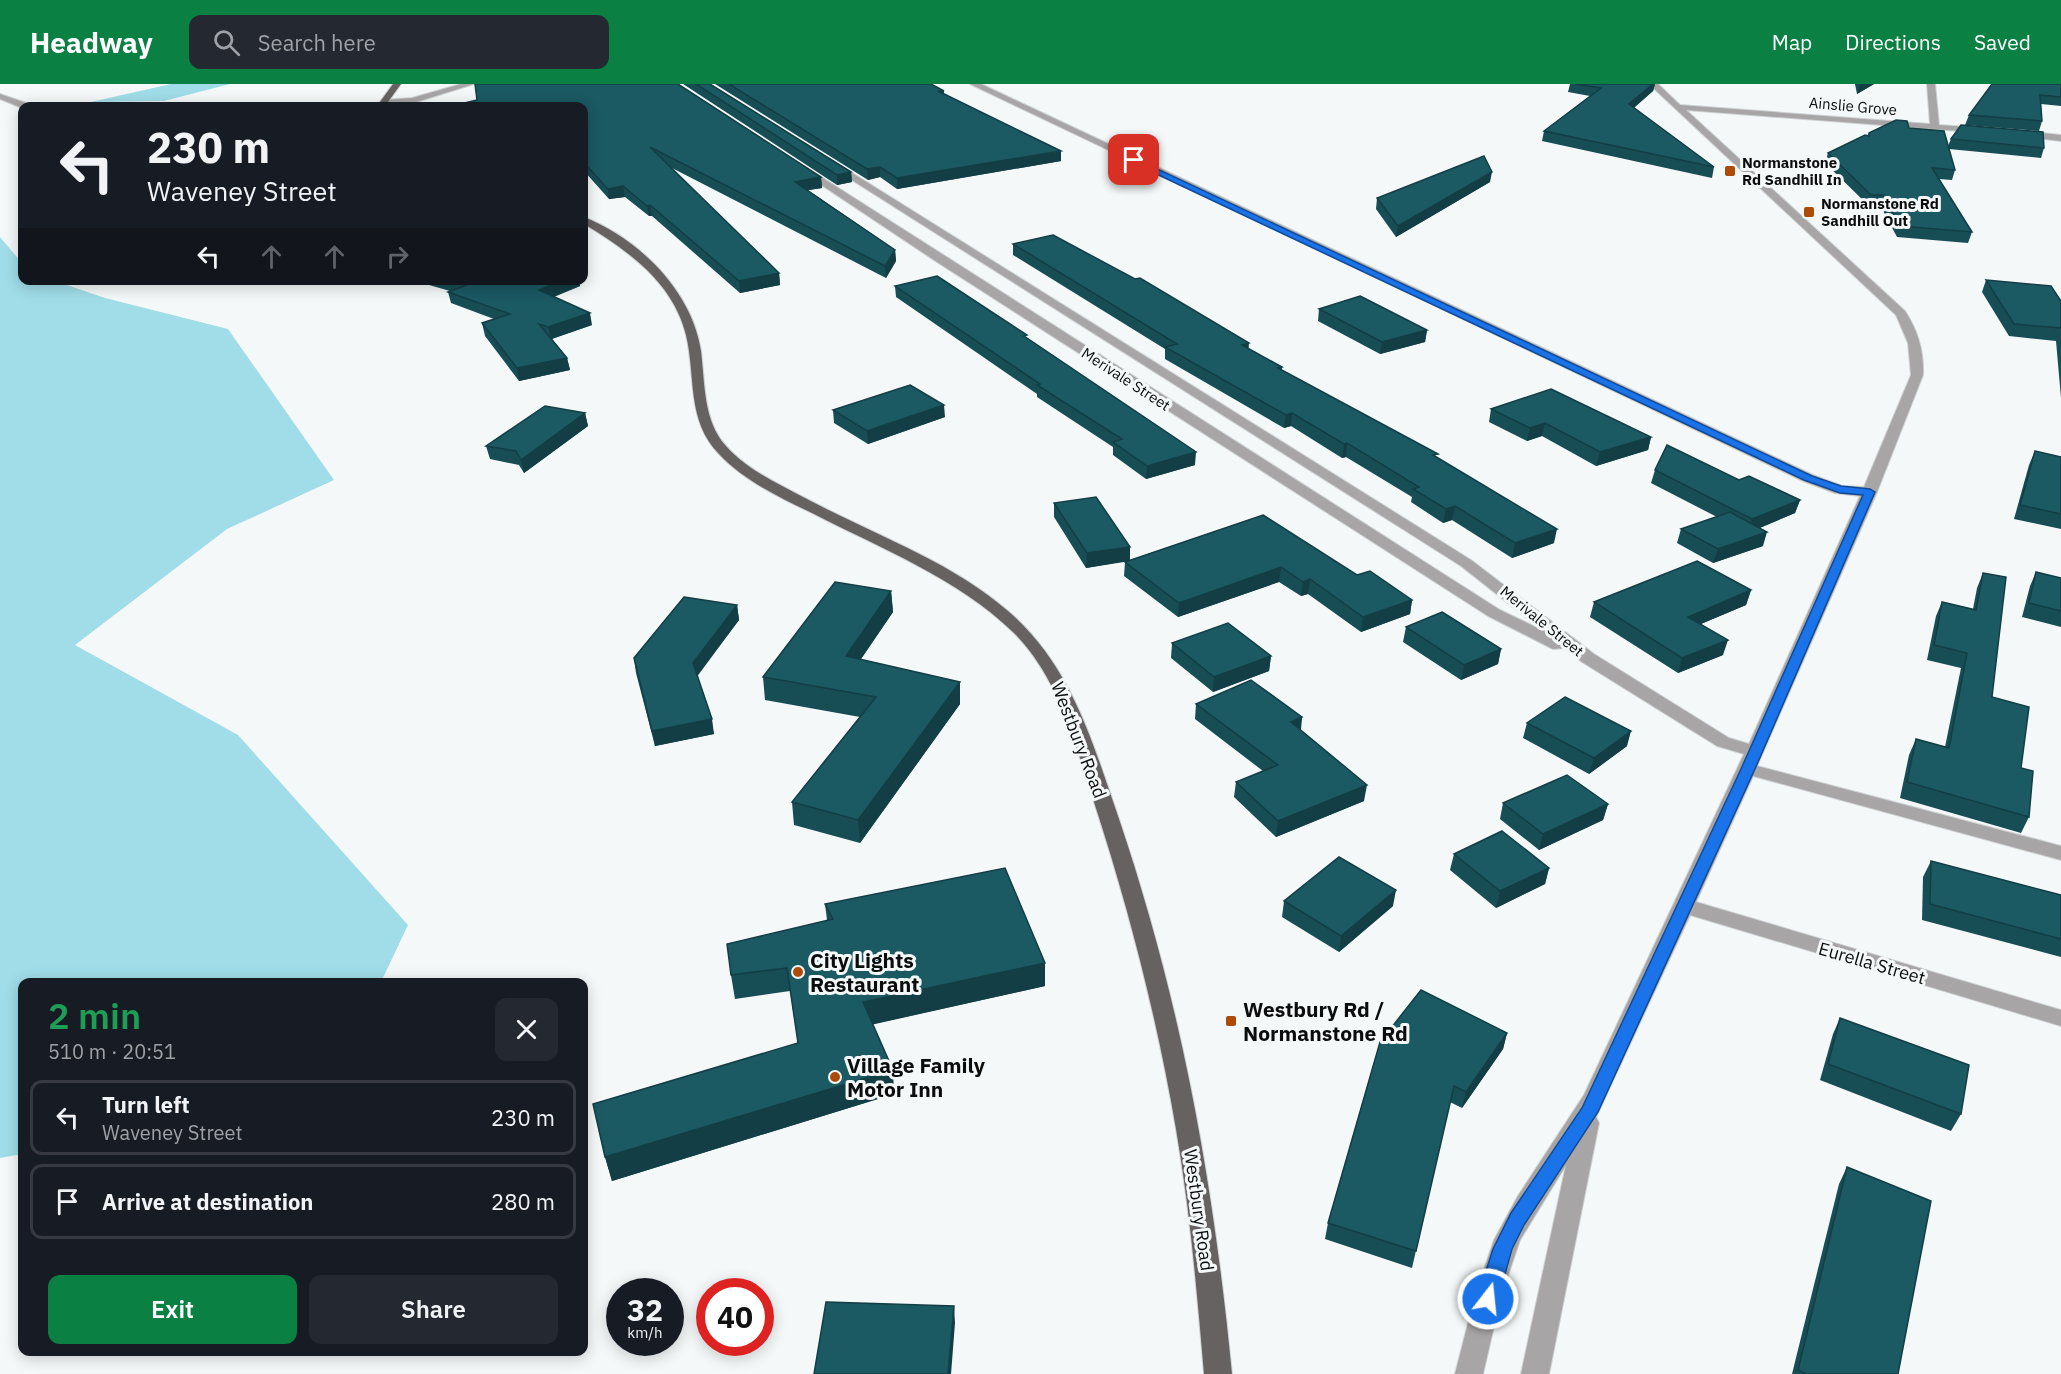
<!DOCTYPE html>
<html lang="en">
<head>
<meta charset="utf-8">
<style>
	:root { --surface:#171b24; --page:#242831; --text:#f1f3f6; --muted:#9ea1a6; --line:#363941; --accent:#0b8043 }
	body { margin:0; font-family:"IBM Plex Sans",sans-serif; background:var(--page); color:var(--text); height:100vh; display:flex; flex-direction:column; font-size:22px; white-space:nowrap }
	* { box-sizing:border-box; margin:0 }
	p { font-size:20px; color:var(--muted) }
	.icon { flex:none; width:33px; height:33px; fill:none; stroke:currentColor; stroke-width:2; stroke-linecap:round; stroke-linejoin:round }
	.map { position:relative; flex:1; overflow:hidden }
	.side { position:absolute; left:18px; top:894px; width:570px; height:378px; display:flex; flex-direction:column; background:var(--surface); border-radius:12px; box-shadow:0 3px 15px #0003 }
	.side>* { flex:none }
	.guide { position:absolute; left:18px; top:18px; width:570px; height:183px; border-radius:12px; box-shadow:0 3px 15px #0003; background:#171b24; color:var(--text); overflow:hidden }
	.speed { position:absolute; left:606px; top:1194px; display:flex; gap:12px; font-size:30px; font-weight:700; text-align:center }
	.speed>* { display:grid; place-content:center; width:78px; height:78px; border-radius:50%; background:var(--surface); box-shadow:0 3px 15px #0003; line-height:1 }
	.speed small { font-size:15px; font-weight:400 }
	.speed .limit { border:9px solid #d22; background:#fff; color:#111 }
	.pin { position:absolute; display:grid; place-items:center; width:51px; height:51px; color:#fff; margin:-26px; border-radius:12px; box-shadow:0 3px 9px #0006 }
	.me { position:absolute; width:66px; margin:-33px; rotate:16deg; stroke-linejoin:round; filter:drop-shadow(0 0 4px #0008) }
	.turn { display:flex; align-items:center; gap:21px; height:126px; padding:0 30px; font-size:27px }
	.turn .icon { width:78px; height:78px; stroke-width:2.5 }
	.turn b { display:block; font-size:42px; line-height:51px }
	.lanes { display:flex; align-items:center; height:57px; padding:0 30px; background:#0003; justify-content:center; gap:30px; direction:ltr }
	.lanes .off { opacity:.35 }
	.round { display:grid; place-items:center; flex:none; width:63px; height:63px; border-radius:12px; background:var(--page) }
	.overview { display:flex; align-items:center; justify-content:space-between; height:102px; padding:0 30px }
	h1 { font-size:36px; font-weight:600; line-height:45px; color:#1e9e55 }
	.primary-button { display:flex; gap:12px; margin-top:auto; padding:12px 30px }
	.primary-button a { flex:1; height:69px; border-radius:12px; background:var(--accent); color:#fff; font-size:24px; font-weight:600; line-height:69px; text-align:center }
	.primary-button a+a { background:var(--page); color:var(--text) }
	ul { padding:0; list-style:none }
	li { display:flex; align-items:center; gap:18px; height:75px; margin:0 12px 9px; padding:0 18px; border:3px solid var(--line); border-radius:12px }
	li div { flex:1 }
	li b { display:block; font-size:22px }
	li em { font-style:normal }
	header { display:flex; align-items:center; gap:36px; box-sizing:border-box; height:84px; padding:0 30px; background:var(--accent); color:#fff }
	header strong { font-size:28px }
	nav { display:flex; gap:33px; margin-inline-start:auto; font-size:21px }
	.search { width:420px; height:54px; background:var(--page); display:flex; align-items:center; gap:15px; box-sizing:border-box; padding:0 21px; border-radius:12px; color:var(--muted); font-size:22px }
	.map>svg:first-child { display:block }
</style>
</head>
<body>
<header>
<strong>Headway</strong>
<div class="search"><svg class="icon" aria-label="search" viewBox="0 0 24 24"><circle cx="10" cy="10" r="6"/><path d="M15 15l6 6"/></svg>Search here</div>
<nav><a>Map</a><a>Directions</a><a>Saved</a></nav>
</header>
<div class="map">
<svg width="2061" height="1290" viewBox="0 0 2061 1290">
	<rect width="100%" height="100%" fill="#f4f8f9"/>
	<g fill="#a0dde8">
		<polygon points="171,0 230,0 164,17 91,18"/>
		<polygon points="0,153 22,179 22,196 55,197 105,214 228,245 334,396 227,445 75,561 238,651 408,841 381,898 22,898 22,1070 0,1074"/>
	</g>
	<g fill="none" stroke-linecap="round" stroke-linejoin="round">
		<g stroke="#cfd2d3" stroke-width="2">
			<g id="minor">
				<polygon points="461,0 474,0 413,19 383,22 379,19 383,16 412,14"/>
				<path d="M970,0H981L1813,391L1842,402L1864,403L1911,291L1908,259L1896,231L1649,0H1658L1680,21L1930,40L1927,0H1935L1939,41L1982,44L1985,45V49L1686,26L1905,227C1918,247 1924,267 1923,291L1877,408L1757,682L2061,762V776L1753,692L1696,818L2061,926V942L1690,831L1596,1033L1599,1039L1549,1290H1521L1566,1081L1520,1156L1501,1212L1483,1290H1455L1475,1212L1494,1156L1518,1112L1584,1011L1744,670L1717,662L1582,578L1565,564L1553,565L1488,532L937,178L796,84L804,82L1500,526L1542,546L1461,482L825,79L833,77L1471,476L1594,570L1729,654L1749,660L1860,412L1835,409L1803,397Z"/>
				<polygon points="0,10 29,20 30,22 22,24 0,15"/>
				<polygon points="2021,47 2061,51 2061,57 2018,52 2018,48"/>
			</g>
		</g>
		<g stroke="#cfd2d3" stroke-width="2">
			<g id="major">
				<polygon points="393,0 401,0 385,22 377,22"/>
				<path d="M584,133C639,155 692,207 701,267C705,299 703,337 726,362C746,385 777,399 803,413C872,450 949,476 1008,527C1071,581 1092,657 1118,732C1181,918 1213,1095 1232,1290H1204C1197,1208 1190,1126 1176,1045C1157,934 1129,825 1094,718C1075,659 1058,592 1013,548C957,494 882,465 814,430C781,414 744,397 719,370C686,336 696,292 686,251C673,198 627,166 584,140Z"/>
			</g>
		</g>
		<use href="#minor" fill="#a7a5a5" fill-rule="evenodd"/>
		<use href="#major" fill="#656261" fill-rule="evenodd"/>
	</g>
	<g fill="#174d55">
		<polygon points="475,0 678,0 821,93 822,104 808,106 895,166 896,177 886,194 670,83 779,189 780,201 740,209 652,132 649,132 625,113 609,115 584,87 584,22 452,22 477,16"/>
		<polygon points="683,0 710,0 851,88 852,98 837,101"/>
		<polygon points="715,0 931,0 944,7 944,10 1061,77 897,105 880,93 868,96"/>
		<polygon points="1570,0 1655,0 1653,7 1634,24 1714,83 1712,94 1542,57 1544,47 1590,12 1568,8"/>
		<polygon points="1855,0 1874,0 1857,10"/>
		<polygon points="2061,0 2061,22 2041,20 2042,37 2039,47 1965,41 1969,31"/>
		<polygon points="1909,44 1948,62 1951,55 2044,64 2041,74 1949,65 1955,86 1952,96 1939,95 1972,148 1968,159 1897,153 1880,121 1868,121 1825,79 1828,69 1868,51 1869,49"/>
		<polygon points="1490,98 1396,153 1376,125 1377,114"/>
		<polygon points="1013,160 1248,265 1282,283 1282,286 1437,374 1554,459 1512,474 1452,436 1443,439 1411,418 1412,413 1346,373 1342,374 1291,342 1284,344 1165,275 1165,265 1013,171"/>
		<polygon points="422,196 579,196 580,202 554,213 592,241 552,255 567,274 570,286 519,297 485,252 482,239 494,235 451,219 448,208 450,207 422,199"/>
		<polygon points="1986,196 2061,217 2061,314 2056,257 2009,252 1982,208"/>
		<polygon points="895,202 1027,254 1195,381 1146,395 1113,371 1113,363 1037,313 1037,310 896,213"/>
		<polygon points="1319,225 1427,246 1425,258 1380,270 1318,237"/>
		<polygon points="1491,325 1651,353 1648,366 1596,382 1542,352 1527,357 1489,338"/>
		<polygon points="833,326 945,333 868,360 834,339"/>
		<polygon points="585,329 588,342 524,389 519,381 490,375 486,362"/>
		<polygon points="2035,367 2061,373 2061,445 2014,435 2029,381"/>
		<polygon points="1655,386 1739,396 1800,416 1795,429 1760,444 1763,462 1713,479 1677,459 1681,445 1717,433 1651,399"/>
		<polygon points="1054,419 1130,463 1130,476 1263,431 1357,491 1412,516 1410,530 1361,548 1308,510 1301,512 1279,498 1178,533 1124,492 1125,478 1126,477 1086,484 1054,433"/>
		<polygon points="2036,488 2061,494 2061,543 2022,533 2030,502"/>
		<polygon points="1983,489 1992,613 2021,684 2029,733 2021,749 1900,714 1909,671 1916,655 1945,663 1961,584 1927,576 1936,532 1942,518 1973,525 1977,504"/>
		<polygon points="1751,506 1746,521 1701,540 1723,571 1678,589 1590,533 1594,518"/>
		<polygon points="891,507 893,528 861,575 960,620 860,759 794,741 792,718 860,633 765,616 763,593"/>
		<polygon points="737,521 739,536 697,591 714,650 655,662 636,589 634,574"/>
		<polygon points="1406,543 1501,565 1498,580 1461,596 1403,558"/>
		<polygon points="1172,559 1271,572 1269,587 1213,608 1171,574"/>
		<polygon points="1196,620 1302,633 1301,646 1364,717 1276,753 1234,713 1236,698 1263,687 1195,635"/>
		<polygon points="1527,639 1627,662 1589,690 1523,654"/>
		<polygon points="1503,719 1608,720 1603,736 1539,766 1500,735"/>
		<polygon points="1454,770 1549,784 1545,800 1496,824 1450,786"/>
		<polygon points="1931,777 2061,811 2061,873 1922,836 1923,793"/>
		<polygon points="1284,817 1393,822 1339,868 1282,833"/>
		<polygon points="825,820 1045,879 1045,902 873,940 894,1010 612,1097 605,1073 798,959 790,907 735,915 731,891 827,836"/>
		<polygon points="1840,934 1961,1030 1951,1047 1820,996 1833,950"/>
		<polygon points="1507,949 1503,965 1462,1024 1450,1018 1412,1184 1325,1155 1328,1139 1380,958"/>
		<polygon points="1847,1083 1898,1290 1792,1290 1839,1100"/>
	</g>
	<g fill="#133e45">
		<polygon points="1653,0 1655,0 1653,7 1627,29 1629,20"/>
		<polygon points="1861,0 1874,0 1857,10 1860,1"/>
		<polygon points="1061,67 1061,77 897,105 897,94"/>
		<polygon points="880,83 880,93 868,96 867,85"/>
		<polygon points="851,88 852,98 837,101 837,91"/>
		<polygon points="1492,88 1490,98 1396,153 1398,142"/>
		<polygon points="821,93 822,104 796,108 795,98"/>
		<polygon points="623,102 625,113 609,115 608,105"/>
		<polygon points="650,121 652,132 649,132 647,122"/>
		<polygon points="895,166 896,177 886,194 885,182"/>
		<polygon points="779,189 780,201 740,209 739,197"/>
		<polygon points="563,196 579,196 580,202 542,217 539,206"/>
		<polygon points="590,229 592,241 551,255 548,243"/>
		<polygon points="1427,246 1425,258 1380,270 1382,258"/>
		<polygon points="1249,259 1248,271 1242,261"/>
		<polygon points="567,274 570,286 519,297 517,284"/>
		<polygon points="944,321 945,333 868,360 867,347"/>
		<polygon points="585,329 588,342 524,389 521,376"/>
		<polygon points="1292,329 1291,342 1284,344 1286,331"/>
		<polygon points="1545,339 1542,352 1527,357 1530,344"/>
		<polygon points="1651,353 1648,366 1596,382 1600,368"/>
		<polygon points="1347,359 1346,373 1342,374 1344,360"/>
		<polygon points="1196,368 1195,381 1146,395 1147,382"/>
		<polygon points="1800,416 1795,429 1747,449 1752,435"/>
		<polygon points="1455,422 1452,436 1443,439 1446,425"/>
		<polygon points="1557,445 1554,459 1512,474 1515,459"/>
		<polygon points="1767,448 1763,462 1713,479 1718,465"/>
		<polygon points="1130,463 1130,477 1086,484 1087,469"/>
		<polygon points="1281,483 1279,498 1178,533 1179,519"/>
		<polygon points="1310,495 1308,510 1301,512 1303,498"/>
		<polygon points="1751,506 1746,521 1684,547 1688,533"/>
		<polygon points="891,507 893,528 848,594 846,572"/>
		<polygon points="1412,516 1410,530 1361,548 1363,533"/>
		<polygon points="737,521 739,536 696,594 693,579"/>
		<polygon points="1728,556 1723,571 1678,589 1682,574"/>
		<polygon points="1501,565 1498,580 1461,596 1464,581"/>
		<polygon points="1271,572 1269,587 1213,608 1214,593"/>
		<polygon points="960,598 960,620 860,759 858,736"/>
		<polygon points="1302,633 1300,648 1291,638"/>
		<polygon points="712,635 714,650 655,662 652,647"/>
		<polygon points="1631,647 1627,662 1589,690 1594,674"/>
		<polygon points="1367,701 1364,717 1276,753 1278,737"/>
		<polygon points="1608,720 1603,736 1539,766 1543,750"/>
		<polygon points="1549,784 1545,800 1496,824 1500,807"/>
		<polygon points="1396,806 1393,822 1339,868 1341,852"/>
		<polygon points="1045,879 1045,902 866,942 863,918"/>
		<polygon points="1507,949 1503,965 1462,1024 1466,1008"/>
		<polygon points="893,986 894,1010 612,1097 605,1073"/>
		<polygon points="954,1222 955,1239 951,1290 948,1290"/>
	</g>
	<g fill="#1b5963" stroke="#133e45" stroke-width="1.5">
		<polygon points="475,0 678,0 821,93 795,98 895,166 885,182 650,63 779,189 739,197 650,121 647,122 623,102 608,105 584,79 584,22 452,22 477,16"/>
		<polygon points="696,0 710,0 851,88 837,91"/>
		<polygon points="729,0 931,0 944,7 938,7 1061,67 897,94 880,83 867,85"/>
		<polygon points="1575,0 1653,0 1629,20 1714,83 1544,47 1601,4"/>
		<polygon points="1992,0 2061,0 2061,13 2040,11 2042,37 1969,31"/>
		<polygon points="1896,36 1907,37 1909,44 1944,47 1955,86 1932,84 1972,148 1900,142 1883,111 1871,111 1828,69 1865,51 1869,52 1869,49"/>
		<polygon points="1961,41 2043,48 2044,64 1951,55"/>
		<polygon points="1484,72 1492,88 1398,142 1377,114"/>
		<polygon points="1053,151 1135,195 1140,194 1249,259 1242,261 1282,283 1278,284 1438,370 1433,371 1557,445 1515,459 1455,422 1446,425 1413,405 1419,403 1347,359 1344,360 1292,329 1286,331 1165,263 1177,260 1013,160"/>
		<polygon points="937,192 1027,251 1024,252 1196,368 1147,382 1113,358 1122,355 1037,301 1040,300 895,202"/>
		<polygon points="451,196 563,196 539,206 590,229 548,243 539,240 567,274 517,284 482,239 510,230 448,208 467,201"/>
		<polygon points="1986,196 2051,202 2061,217 2061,245 2061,244 2014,240"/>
		<polygon points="1360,212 1427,246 1382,258 1319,225"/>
		<polygon points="910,301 944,321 867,347 833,326"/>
		<polygon points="1551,305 1651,353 1600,368 1545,339 1530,344 1491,325"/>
		<polygon points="545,322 585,329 521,376 516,367 486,362"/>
		<polygon points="1667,361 1739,396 1749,392 1800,416 1752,435 1655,386"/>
		<polygon points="2035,367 2061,373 2061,430 2020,421"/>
		<polygon points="1096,413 1130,463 1087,469 1054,419"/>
		<polygon points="1730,428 1767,448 1718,465 1681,445"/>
		<polygon points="1263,431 1357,491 1370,487 1412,516 1363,533 1310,495 1303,498 1281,483 1179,519 1125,478"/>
		<polygon points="1697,477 1751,506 1688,533 1728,556 1682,574 1594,518"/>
		<polygon points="2036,488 2061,494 2061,527 2029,519"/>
		<polygon points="1983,489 2006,493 1992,613 2029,623 2021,684 2033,687 2029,733 1907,698 1916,655 1949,664 1967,569 1934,561 1942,518 1976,526"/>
		<polygon points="835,498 891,507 846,572 960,598 858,736 792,718 876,613 763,593"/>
		<polygon points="684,513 737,521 693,579 712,635 652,647 634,574"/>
		<polygon points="1442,528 1501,565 1464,581 1406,543"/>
		<polygon points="1228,539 1271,572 1214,593 1172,559"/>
		<polygon points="1251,596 1302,633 1291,638 1367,701 1278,737 1236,698 1278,681 1196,620"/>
		<polygon points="1565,613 1631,647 1594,674 1527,639"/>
		<polygon points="1567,691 1608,720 1543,750 1503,719"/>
		<polygon points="1502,747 1549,784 1500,807 1454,770"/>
		<polygon points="1339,773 1396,806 1341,852 1284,817"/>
		<polygon points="1931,777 2061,811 2061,855 1930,820"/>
		<polygon points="1005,784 1045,879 863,918 893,986 605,1073 593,1020 798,959 787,884 731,891 727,860 833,835 825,820"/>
		<polygon points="1421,906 1507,949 1466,1008 1454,1002 1416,1167 1328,1139 1380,958"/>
		<polygon points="1840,934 1969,981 1961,1030 1828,980"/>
		<polygon points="1847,1083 1931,1117 1898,1290 1806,1290 1798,1286"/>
		<polygon points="826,1218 954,1222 948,1290 814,1290"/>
	</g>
	<polygon fill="#1a73e8" stroke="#114b97" stroke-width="1.5" points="1131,75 1136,75 1812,392 1841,402 1870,405 1875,408 1755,685 1598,1028 1524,1141 1512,1165 1498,1215 1495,1221 1488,1224 1480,1221 1477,1215 1493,1165 1511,1129 1582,1024 1741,685 1863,411 1840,409 1804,396 1131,78"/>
	<g fill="#ad4c08" stroke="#f4f8f9" stroke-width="2">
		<rect x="1724" y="81" width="12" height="12" rx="3"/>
		<rect x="1803" y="122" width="12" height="12" rx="3"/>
		<circle cx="798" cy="888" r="6"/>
		<rect x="1225" y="931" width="12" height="12" rx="3"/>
		<circle cx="835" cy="993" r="6"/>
	</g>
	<g text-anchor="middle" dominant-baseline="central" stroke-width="6" stroke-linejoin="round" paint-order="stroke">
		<g font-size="15" fill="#0b0c0c" stroke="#f4f8f9">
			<text transform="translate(1853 22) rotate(5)">Ainslie Grove</text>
			<text transform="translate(1126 295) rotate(33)">Merivale Street</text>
			<text transform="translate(1542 537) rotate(39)">Merivale Street</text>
		</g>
		<g font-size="15" font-weight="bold" fill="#0b0c0c" stroke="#f4f8f9" text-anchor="start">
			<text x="1742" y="78">Normanstone<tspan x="1742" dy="17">Rd Sandhill In</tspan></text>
			<text x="1821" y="119">Normanstone Rd<tspan x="1821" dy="17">Sandhill Out</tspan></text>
		</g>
		<g font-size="18" fill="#0b0c0c" stroke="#f4f8f9">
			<text transform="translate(1079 656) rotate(69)">Westbury Road</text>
			<text transform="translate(1872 879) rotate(16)">Eurella Street</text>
			<text transform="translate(1199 1126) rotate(82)">Westbury Road</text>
		</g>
		<g font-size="21" font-weight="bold" fill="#0b0c0c" stroke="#f4f8f9" text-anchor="start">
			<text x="810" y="876">City Lights<tspan x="810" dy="24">Restaurant</tspan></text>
			<text x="1243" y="925">Westbury Rd /<tspan x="1243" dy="24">Normanstone Rd</tspan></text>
			<text x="847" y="981">Village Family<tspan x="847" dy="24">Motor Inn</tspan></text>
		</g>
	</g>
</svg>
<div class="speed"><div>32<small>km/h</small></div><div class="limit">40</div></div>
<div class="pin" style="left:1134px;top:76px;background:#d93025"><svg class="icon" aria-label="arrive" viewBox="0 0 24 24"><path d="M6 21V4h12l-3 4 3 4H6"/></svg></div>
<svg class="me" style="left:1488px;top:1215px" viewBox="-20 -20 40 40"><circle r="17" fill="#1a73e8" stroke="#fff" stroke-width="3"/><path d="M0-11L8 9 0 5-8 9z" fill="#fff"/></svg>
<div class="guide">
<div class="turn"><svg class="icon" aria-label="left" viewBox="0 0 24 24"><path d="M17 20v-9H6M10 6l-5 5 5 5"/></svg><div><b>230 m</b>Waveney Street</div></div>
<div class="lanes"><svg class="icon" aria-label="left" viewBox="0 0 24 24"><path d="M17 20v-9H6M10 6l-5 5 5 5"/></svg><svg class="icon off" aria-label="ahead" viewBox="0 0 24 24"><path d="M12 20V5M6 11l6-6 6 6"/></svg><svg class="icon off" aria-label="ahead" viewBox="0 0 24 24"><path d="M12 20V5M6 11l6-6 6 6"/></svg><svg class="icon off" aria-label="right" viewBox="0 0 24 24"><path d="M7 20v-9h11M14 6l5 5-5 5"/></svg></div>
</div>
<section class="side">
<div class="overview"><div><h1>2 min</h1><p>510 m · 20:51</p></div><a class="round"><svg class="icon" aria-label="close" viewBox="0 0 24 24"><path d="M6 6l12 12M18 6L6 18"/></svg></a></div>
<ul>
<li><svg class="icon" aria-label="left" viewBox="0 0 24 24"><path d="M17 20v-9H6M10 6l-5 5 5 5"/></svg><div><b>Turn left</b><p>Waveney Street</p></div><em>230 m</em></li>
<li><svg class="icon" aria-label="arrive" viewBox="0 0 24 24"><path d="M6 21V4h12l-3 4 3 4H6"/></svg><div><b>Arrive at destination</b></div><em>280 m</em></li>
</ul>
<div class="primary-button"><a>Exit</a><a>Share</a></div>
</section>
</div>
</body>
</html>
